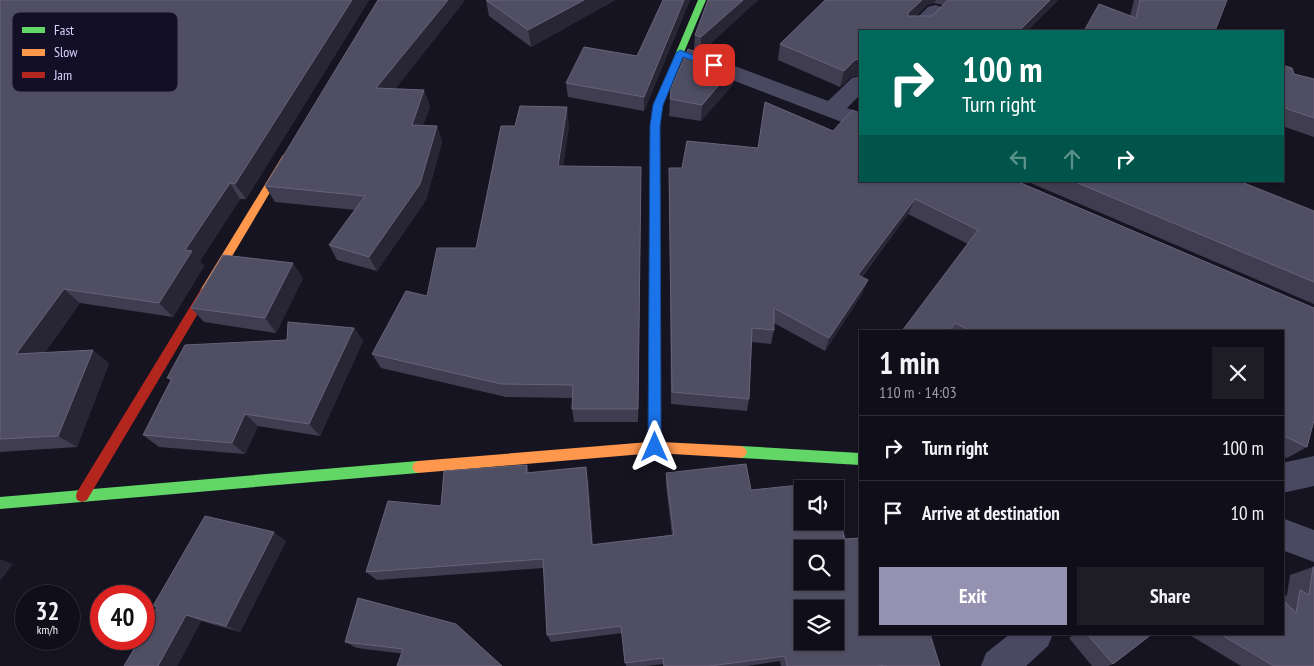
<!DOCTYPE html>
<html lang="en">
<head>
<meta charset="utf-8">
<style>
	:root { --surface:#100f19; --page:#1e1d26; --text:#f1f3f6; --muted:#9c9ca2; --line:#302f38; --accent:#9591b1 }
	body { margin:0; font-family:"PT Sans Narrow",sans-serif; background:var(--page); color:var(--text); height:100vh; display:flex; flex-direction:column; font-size:19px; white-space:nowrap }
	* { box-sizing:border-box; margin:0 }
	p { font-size:16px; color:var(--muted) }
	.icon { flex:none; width:28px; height:28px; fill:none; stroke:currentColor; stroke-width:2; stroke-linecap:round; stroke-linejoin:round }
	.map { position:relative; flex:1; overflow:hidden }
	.sheet { position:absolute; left:859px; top:330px; width:425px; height:305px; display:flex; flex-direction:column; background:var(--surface); border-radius:0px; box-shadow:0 1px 4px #0004,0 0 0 1px var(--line) }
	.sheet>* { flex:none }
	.top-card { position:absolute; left:859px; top:30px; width:425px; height:152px; border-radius:0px; box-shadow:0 1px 4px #0004,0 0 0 1px var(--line); background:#00695c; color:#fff; overflow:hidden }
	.fabs { position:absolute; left:794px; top:480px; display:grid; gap:10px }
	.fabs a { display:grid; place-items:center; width:50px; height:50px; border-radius:0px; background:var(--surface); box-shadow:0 1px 4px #0004,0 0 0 1px var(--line); font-size:25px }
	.speed { position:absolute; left:15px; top:585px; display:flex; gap:10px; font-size:25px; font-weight:700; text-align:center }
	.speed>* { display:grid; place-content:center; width:65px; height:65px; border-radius:50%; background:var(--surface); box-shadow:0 1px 4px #0004,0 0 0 1px var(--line); line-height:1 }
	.speed small { font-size:12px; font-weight:400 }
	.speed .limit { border:8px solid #d22; background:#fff; color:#111 }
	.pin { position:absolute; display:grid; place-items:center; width:42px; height:42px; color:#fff; margin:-21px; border-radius:10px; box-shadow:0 2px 8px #0006 }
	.me { position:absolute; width:55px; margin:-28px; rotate:0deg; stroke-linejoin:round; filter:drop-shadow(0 0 4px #0008) }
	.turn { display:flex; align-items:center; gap:18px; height:105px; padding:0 20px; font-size:22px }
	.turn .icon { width:65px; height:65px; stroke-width:2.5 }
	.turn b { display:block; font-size:35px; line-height:42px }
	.lanes { display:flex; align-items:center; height:48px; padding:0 20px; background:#0003; justify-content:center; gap:25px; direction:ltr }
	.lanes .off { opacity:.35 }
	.round { display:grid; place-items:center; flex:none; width:52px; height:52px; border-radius:0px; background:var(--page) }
	.overview { display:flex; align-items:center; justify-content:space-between; height:85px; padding:0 20px }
	h1 { font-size:30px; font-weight:700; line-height:38px }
	.action { display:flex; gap:10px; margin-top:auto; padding:10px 20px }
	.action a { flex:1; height:58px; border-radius:0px; background:var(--accent); color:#fff; font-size:20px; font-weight:700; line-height:58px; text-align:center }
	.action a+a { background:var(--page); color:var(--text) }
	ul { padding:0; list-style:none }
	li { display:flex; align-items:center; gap:15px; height:65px; padding:0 20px; border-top:1px solid var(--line) }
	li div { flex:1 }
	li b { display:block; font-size:19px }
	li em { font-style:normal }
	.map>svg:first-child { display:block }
</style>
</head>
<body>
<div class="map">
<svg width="1314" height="666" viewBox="0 0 1314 666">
	<rect width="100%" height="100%" fill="#161421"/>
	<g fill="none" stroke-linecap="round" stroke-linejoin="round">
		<g fill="#4a4962" fill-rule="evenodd">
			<polygon points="935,5 942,7 945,11 925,31 904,31 928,7"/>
			<polygon points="700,53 828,101 852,78 860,76 860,95 847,108 860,113 860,129 693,65 690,60 693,55"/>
			<polygon points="1314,456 1314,486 1282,493 1282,463"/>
			<polygon points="1282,518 1314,530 1314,562 1282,550"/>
			<polygon points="1010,634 1053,634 1048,646 1026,666 981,666 986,653"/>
		</g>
		<g fill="#63d668" fill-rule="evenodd">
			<polygon points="698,0 706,0 677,69 676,71 670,71 669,69"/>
			<polygon points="741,446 860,453 860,465 741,458 737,456 735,452 737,448"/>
			<polygon points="418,461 422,463 424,467 422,471 418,473 0,509 0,497"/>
		</g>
		<g fill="#ff974d" fill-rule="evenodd">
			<polygon points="673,66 677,69 662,105 660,125 661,442 741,446 745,448 747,452 745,456 741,458 655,453 418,473 414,471 412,467 414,463 418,461 649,442 650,125 654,105 669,69"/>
			<polygon points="286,154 291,157 209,295 201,295 200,292 201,289 283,155"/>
		</g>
		<polygon fill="#b3261e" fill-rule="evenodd" points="205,288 209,289 210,292 209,295 87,500 82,502 77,500 76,496 77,492 201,289"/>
	</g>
	<g fill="#403d50" fill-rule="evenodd">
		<polygon points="0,0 369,0 246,199 240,199 200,261 204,266 173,317 80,303 45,352 109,363 77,447 0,452"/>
		<polygon points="465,0 395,89 424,90 430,107 423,125 437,126 442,142 426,200 377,271 337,260 329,245 355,210 275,202 265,186"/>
		<polygon points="486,0 615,0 531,47 489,16"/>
		<polygon points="663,0 690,0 644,111 568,97 566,83 637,56"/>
		<polygon points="708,0 758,0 701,52 694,49 695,35"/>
		<path d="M825,0H1058L1027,31H860V75L851,77L840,87L778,60L780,44ZM934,3L943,5L932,16H916L927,5Z"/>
		<polygon points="1134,0 1227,0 1084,31 1130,16"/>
		<polygon points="1282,65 1294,74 1314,79 1314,137 1282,126"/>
		<polygon points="734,83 701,121 669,116 670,99"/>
		<polygon points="765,102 833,131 852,110 860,113 860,181 1017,181 1314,308 1314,420 1307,447 1287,458 1282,456 1282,331 902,331 968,244 908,214 862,277 868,280 862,294 825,351 774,323 774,330 771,344 752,342 749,399 747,411 671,404 669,168 682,168 687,141 758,148"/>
		<polygon points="569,125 563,166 641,184 638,422 574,422 572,409 572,398 506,397 381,368 372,354 427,296 476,248 515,126"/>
		<polygon points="1026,181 1239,181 1314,211 1314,304"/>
		<polygon points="303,278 276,333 204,322 191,308"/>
		<polygon points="354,328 363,341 320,436 258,426 245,454 159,447 143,435 171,381 167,378 287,340"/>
		<polygon points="527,465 529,473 588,478 593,544 672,535 666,485 666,473 751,490 845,539 940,666 781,666 780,661 747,666 663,666 663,664 646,666 626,666 622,633 551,642 547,635 544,568 377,580 366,572 441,506"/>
		<polygon points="286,541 240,632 201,621 177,666 124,666 157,608 153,606"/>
		<polygon points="1313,567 1314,666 1241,666 1188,634 1282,634 1282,597 1287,595 1290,575"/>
		<polygon points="358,598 502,666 357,648 345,642"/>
		<polygon points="1074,634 1152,634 1113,664 1108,666 1092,666 1069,638"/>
	</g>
	<g fill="#282635">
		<polygon points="352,0 369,0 246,199 235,184"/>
		<polygon points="448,0 465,0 383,105 376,88"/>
		<polygon points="584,0 615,0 531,47 528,30"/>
		<polygon points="684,0 690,0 644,111 644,97"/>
		<polygon points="743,0 758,0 701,52 701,37"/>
		<polygon points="922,0 936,0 934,3 927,5 903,30 908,13"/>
		<polygon points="1050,0 1058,0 1027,31 1019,31"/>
		<polygon points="860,59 860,75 851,77 840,87 844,71 855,60"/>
		<polygon points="735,66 734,83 701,121 702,105"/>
		<polygon points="424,90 430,107 417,141 412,125"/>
		<polygon points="567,107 569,125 561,183 558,166"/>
		<polygon points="437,126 442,142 426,200 377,271 369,257"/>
		<polygon points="641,167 641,184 638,422 638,409"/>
		<polygon points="230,183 240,199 200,261 204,266 173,317 159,303 185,250"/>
		<polygon points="915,199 908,214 852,289 858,275"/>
		<polygon points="293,263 303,278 276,333 265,318"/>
		<polygon points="868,280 862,294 825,351 829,338"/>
		<polygon points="64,289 80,303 34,367 16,354"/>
		<polygon points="354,328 363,341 320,436 309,424"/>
		<polygon points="93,350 109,363 77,447 58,436"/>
		<polygon points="245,414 258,426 245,454 232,443"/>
		<polygon points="586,467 588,478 594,554 592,545"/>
		<polygon points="274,532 286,541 240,632 226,626"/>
		<polygon points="0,559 13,564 0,581"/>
		<polygon points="186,615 201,621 177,666 158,666"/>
	</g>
	<g fill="#504e63" stroke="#66637b" fill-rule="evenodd">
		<polygon points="0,0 352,0 235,184 230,183 185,250 192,251 159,303 64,289 16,354 93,350 58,436 0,439"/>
		<polygon points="378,0 448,0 376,88 424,90 412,125 437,126 420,184 369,257 329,245 365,196 265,186"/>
		<polygon points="486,0 584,0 528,30"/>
		<polygon points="663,0 684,0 644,97 566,83 584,47 637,56"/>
		<polygon points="708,0 743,0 701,37 695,35"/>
		<polygon points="825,0 922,0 908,13 908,16 932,16 948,0 1050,0 1019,31 860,31 860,59 855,60 844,71 780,44"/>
		<polygon points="1140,0 1227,0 1215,31 1084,31 1099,4 1136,18"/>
		<polygon points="688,49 735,66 702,105 670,99 671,89"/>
		<polygon points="1282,65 1292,68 1294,74 1314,79 1314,118 1282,107"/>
		<polygon points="765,102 833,131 852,110 860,113 860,181 1016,181 1314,308 1314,420 1307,447 1282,435 1282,331 971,331 955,323 950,331 902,331 978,230 915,199 858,275 868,280 829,338 774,308 774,330 752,328 749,399 672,392 669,168 682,168 687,141 758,148"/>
		<polygon points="520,106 567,107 558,166 641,167 638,409 572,409 573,385 501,384 372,354 406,291 427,296 437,248 476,248 501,126 515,126"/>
		<polygon points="1073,181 1239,181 1314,211 1314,282"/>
		<polygon points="223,255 293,263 265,318 191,308"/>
		<polygon points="288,322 354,328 309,424 245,414 232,443 143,435 172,378 167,378 185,345 287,340"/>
		<path d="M746,464L751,490L830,482L832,489H802V521H835V502L845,539L860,538V634H930L940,666H885V665L878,666H787L785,656L710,666H664L663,658L625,663L621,626L547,635L543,559L366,572L388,501L441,506L444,471L527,465L526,473L586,467L592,545L674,535L666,473ZM802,549H835V581H802ZM802,609H835V641H802Z"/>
		<polygon points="205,516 274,532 226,626 186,615 158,666 124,666 140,639 144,639 144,631 157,607 153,606"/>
		<polygon points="1313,567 1314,567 1314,666 1274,666 1220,634 1282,634 1282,599 1296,613 1300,590 1309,595"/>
		<polygon points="358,598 456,624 502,666 397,666 403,649 345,642"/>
		<polygon points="1087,634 1152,634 1113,664"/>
	</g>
	<polygon fill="#1a73e8" stroke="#114b97" points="680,50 718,65 714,68 683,57 663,105 660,126 661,447 659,451 655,453 650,451 648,447 650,126 653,105 676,53"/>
	<rect x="12" y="12" width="166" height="80" rx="8" fill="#130f26" stroke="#4e4a67" stroke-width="1"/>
	<rect x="22" y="27" width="23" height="6" fill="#63d668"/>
	<rect x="22" y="49" width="23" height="7" fill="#ff974d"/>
	<rect x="22" y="72" width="23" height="6" fill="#b3261e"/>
	<g font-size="14" fill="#d9d4ff">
		<text x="54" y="35">Fast</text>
		<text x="54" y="57">Slow</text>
		<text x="54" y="80">Jam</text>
	</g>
</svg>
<div class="fabs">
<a><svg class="icon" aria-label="sound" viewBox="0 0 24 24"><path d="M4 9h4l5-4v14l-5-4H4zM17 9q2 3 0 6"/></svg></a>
<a><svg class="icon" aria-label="search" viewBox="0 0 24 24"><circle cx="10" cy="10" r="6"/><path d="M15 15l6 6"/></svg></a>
<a><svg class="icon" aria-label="layers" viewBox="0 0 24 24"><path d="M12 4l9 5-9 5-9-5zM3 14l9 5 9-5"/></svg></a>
</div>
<div class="speed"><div>32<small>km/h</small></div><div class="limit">40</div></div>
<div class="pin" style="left:714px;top:65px;background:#d93025"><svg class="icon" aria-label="arrive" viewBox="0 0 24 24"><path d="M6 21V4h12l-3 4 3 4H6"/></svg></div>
<svg class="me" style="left:655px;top:447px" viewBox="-20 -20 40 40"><path d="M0-17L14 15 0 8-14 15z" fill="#1a73e8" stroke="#fff" stroke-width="4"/></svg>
<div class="top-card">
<div class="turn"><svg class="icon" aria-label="right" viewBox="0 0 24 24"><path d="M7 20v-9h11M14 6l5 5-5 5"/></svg><div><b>100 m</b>Turn right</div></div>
<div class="lanes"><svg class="icon off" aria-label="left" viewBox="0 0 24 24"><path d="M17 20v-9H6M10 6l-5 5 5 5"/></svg><svg class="icon off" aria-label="ahead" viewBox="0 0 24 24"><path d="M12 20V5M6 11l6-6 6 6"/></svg><svg class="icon" aria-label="right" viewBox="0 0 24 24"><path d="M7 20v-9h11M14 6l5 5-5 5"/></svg></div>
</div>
<section class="sheet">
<div class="overview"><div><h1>1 min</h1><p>110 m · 14:03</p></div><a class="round"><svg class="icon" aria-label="close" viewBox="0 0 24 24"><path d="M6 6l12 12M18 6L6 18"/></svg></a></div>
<ul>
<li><svg class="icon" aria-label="right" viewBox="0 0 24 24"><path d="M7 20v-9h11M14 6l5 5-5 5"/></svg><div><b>Turn right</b></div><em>100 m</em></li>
<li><svg class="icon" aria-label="arrive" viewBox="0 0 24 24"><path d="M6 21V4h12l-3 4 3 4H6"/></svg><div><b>Arrive at destination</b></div><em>10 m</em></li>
</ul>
<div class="action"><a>Exit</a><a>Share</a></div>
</section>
</div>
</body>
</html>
